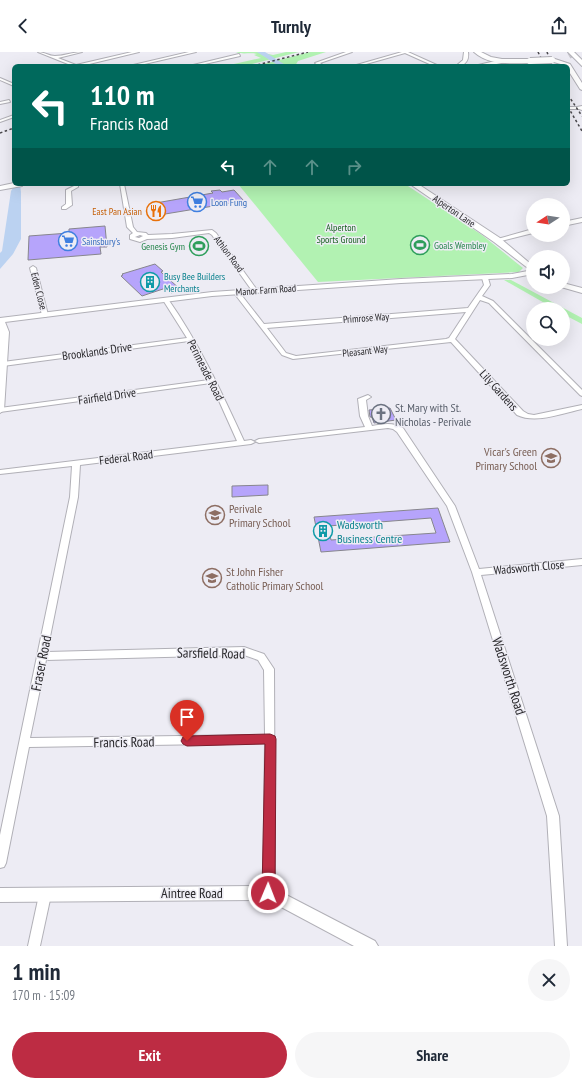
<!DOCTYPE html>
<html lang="en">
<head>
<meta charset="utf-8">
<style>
	:root { --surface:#fff; --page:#f6f6f7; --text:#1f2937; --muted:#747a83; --accent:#bd2c43 }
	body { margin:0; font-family:"PT Sans Narrow",sans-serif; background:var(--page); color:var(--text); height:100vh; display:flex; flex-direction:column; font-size:15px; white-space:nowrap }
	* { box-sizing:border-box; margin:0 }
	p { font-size:13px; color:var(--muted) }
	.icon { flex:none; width:22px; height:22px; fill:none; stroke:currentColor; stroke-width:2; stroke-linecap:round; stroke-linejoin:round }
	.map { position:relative; height:894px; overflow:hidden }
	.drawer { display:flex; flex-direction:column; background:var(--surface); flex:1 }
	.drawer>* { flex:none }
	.hud { position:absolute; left:12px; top:12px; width:558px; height:122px; border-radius:6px; box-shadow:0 4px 16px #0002; background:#00695c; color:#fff; overflow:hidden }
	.needle { width:26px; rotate:258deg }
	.controls { position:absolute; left:526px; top:146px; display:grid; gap:8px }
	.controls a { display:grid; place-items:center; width:44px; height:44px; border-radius:50%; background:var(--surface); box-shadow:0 4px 16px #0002; font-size:20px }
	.pin { position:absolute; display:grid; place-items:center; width:34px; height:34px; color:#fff; margin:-41px -17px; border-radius:50% 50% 50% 0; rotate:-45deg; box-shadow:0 0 4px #0007 }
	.pin .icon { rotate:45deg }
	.me { position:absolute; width:44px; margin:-22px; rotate:1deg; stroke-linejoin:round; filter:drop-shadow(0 0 3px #0008) }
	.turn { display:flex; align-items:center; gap:14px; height:84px; padding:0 12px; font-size:18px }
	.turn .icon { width:52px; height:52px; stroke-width:2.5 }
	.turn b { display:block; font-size:28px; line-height:34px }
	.lanes { display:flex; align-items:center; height:38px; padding:0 12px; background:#0003; justify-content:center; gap:20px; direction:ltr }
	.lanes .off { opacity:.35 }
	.round { display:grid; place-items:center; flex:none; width:42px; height:42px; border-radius:21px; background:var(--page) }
	.head { display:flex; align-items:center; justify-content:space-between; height:68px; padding:0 12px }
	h1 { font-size:24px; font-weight:800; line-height:30px }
	.cta { display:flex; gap:8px; margin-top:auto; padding:8px 12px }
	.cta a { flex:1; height:46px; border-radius:24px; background:var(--accent); color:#fff; font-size:16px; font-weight:800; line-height:46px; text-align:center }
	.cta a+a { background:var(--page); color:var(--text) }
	header { display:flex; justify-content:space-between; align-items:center; height:52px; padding:0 12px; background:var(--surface); font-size:18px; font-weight:800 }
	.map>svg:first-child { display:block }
</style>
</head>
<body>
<header><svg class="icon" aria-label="back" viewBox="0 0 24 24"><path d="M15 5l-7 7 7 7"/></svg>Turnly<svg class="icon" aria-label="share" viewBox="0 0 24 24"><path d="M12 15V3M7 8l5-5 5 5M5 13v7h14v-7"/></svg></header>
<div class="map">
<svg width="582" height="894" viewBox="0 0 582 894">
	<rect width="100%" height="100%" fill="#edecf4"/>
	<g fill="#b2f2b2">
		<path d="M236,0H259L273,3L286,0H299L244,14H225L261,6L254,3L257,2C250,0 243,3 236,0Z"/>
		<polygon points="310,0 326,0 298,9 295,14 256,14"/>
		<polygon points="238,132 405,132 482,183 523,216 519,220 318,230"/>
		<polygon points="504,228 511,228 582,266 582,272 563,262 563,257 555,257"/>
	</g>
	<polygon fill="#bbd2f1" points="14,110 14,132 20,132 21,140 21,187 13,202 0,217 0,201 2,199 11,139 13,136 13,128 12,128"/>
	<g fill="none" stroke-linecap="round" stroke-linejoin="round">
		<polygon fill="#bbd2f1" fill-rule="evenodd" points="257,0 265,0 287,14 279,14"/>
	</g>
	<g fill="#b6a4fb" stroke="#87868d" fill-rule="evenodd">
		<polygon points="220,138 222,140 234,138 244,149 159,163 150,152 213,141 211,139"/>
		<polygon points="105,174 107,195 100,195 101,202 28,208 29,184 69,181 69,177"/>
		<polygon points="155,212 163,219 161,220 181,238 171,241 166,236 142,244 121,224 123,223 122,222"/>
		<polygon points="390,356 396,368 374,371 372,365 370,365 369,358"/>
		<polygon points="268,433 268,443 232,445 232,434"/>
		<path d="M438,456L450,490L321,500L314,465ZM431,466L436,481L331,488L328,474Z"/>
	</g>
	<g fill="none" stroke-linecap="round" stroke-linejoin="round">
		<polyline stroke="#c6c5cc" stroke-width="6" stroke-dasharray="6 3.5" stroke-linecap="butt" points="570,0 573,5"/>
		<g stroke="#b1b0b7" stroke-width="2">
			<g id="minor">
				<path d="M38,0C44,0 49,4 55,4C64,4 73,0 82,0L58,6L76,13L132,0H139L81,14H73Z"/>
				<polygon points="189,0 196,0 136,14 129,14"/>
				<polygon points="346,0 352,0 320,11 324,14 319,14 315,11"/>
				<polygon points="402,0 408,0 439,14 434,14 405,1 359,14 353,14"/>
				<path d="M464,0H468C469,7 467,11 461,14H456L463,8Z"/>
				<polygon points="239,2 240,4 196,14 189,14"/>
				<polygon points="0,26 14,32 14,34 0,28"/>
				<polygon points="9,48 10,50 0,52 0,50"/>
				<polygon points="568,55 579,55 581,56 579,57 568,57"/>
				<polygon points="14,63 14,65 0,70 0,68"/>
				<polygon points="74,132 78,132 78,135 71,139 72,153 66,157 62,157 62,155 66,152 66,138 74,134"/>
				<path d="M120,132H124L133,175L137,180L146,181L148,183L172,182L212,178L216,181L257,238V240H253L212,183L209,181L172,186L147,187L140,190L130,187V183L133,181L127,175ZM140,183L143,184L139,186L135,185Z"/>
				<polygon points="582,166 582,170 563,174 563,170"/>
				<polygon points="533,177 533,181 497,190 494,188"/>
				<polygon points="33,214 36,216 48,263 47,264 45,265 42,263 30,216"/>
				<path d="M485,224L488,226L490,233L482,244L493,249L582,338V344L580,343L489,251L480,248L455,287L523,359L528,362L534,363L582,353V357C563,361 536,372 517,363L451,290L293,307L282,303L234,241L237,239L239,240L264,272L468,256L484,233L482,226ZM466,260L449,286L446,287L296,304L286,301L267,276Z"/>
				<path d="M166,246L168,247C199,291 221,339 244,389L251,388L255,390L251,392L80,413L78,445L47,600L244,595L264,602L274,617L275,841L273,845L269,847L265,845L263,841L265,691L29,695L6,811L4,815L0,816V783L70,445L72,414L0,422V418L237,389L211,331L0,360V356L209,328L189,289L3,314L1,313L0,312L3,310L187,286L163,248ZM244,603L258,608L264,618L265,683L30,686L46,608Z"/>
				<path d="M368,343L371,345L366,348L368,364L372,374C383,372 393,370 403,376L455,454L479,517L582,507V513L481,523L559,764L567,894H555L547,764L472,520L447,454L397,380L393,377L388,376L259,391L255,389L259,387L365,375L360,364L358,347Z"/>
				<polygon points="45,837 49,839 51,843 40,894 28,894 39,843 41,839"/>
			</g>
		</g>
		<g stroke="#b1b0b7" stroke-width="2">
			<g id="tertiary">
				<polygon points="533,218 533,222 512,226 401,231 212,244 5,270 9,280 4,358 0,361 0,266 212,240 401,227 512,222"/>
				<polygon points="269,834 375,889 378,894 354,894 268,848 0,850 0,836"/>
			</g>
		</g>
		<g stroke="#b1b0b7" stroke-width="2">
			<g id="secondary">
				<polygon points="410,132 418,132 500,186 533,214 533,220 494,190"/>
				<polygon points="563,231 582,236 582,241 561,235 563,235"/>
			</g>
		</g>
		<g stroke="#b1b0b7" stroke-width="2">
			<g id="primary">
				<polygon points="504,7 507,9 506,10 487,14 474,14"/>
				<polygon points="14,131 14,132 23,132 22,134 0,138 0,134"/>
			</g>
		</g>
		<g stroke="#b1b0b7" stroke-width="2">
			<g id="trunk">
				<path d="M474,0H481L491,5L502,7H530L533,9L530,11C512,11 489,14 474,0Z"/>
				<polygon points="568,0 574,0 582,8 582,14"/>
				<polygon points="552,6 570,12 582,31 582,38 580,37 568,18 568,14 550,9 550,7"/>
				<polygon points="582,54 582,58 576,56 577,55"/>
			</g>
		</g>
		<use href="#minor" fill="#fff" fill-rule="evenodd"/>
		<use href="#tertiary" fill="#fff" fill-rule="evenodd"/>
		<use href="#secondary" fill="#fff" fill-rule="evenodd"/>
		<use href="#primary" fill="#fff" fill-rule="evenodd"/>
		<use href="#trunk" fill="#fff" fill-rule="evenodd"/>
		<g stroke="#49484c" stroke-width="1.5" stroke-dasharray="2.5 2.5" stroke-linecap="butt">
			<polyline points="538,0 545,14"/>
			<polyline points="547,0 552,14"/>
			<polyline points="253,14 308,0"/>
			<polyline points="568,43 582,64"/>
			<polyline points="568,55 582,79"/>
			<polyline points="0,81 14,76"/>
		</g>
		<g stroke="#b1b0b7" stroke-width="8" stroke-linecap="butt">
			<polyline id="trunk-bridge" points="530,9 552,8"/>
		</g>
		<use href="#trunk-bridge" stroke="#fff" stroke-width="6"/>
	</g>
	<polygon fill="#bd2c43" stroke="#7b1d2c" points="270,682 275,684 276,687 275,841 273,845 268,847 264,845 262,841 265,692 187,694 183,692 181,689 183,685 187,684"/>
	<defs>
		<g id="supermarket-ring" transform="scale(1)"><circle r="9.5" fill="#edecf4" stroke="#3f7fe0" stroke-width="1.5"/><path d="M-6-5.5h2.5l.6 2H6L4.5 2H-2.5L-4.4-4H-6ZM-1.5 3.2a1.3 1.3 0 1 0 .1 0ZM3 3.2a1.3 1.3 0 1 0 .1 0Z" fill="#3f7fe0"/></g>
		<g id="restaurant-ring" transform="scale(1)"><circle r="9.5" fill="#edecf4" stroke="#e8710a" stroke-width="1.5"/><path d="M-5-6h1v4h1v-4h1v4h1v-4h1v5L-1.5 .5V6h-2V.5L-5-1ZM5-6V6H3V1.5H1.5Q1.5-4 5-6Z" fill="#e8710a"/></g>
		<g id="stadium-ring" transform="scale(1)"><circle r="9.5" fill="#edecf4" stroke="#2e9e5b" stroke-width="1.5"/><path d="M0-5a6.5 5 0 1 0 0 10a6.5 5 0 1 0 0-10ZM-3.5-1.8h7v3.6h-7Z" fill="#2e9e5b"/></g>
		<g id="building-ring" transform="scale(1)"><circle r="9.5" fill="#edecf4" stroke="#0f9aa8" stroke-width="1.5"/><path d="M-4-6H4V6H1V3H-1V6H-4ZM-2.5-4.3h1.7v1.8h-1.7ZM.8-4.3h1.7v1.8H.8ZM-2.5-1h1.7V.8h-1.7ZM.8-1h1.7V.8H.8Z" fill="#0f9aa8"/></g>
		<g id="church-ring" transform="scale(1)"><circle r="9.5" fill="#edecf4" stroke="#6b7280" stroke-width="1.5"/><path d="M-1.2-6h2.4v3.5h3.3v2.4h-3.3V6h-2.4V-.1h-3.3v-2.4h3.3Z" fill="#6b7280"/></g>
		<g id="school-ring" transform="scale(1)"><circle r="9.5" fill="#edecf4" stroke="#8d6e63" stroke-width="1.5"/><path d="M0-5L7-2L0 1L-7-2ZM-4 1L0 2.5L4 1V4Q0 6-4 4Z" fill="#8d6e63"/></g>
	</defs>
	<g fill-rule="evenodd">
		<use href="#supermarket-ring" x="197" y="150"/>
		<use href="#restaurant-ring" x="156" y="159"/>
		<use href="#supermarket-ring" x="68" y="189"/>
		<use href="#stadium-ring" x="420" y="193"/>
		<use href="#stadium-ring" x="199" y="194"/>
		<use href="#building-ring" x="150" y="230"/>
		<use href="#church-ring" x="381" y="362"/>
		<use href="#school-ring" x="551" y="406"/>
		<use href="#school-ring" x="215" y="463"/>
		<use href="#building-ring" x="323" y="479"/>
		<use href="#school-ring" x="212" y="526"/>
	</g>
	<g text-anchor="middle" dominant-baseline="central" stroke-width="3" stroke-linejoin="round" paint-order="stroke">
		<g font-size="10" fill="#366cbe" stroke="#edecf4" text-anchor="start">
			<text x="211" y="150">Loon Fung</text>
			<text x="82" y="189">Sainsbury's</text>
		</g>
		<g font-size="10" fill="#c56008" stroke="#edecf4" text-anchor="end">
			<text x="142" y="159">East Pan Asian</text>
		</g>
		<g font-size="10" fill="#29282b" stroke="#edecf4">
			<text transform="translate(454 159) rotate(34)">Alperton Lane</text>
			<text transform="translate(229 202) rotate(53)">Athlon Road</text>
			<text transform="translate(266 238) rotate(-4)">Manor Farm Road</text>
			<text transform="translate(39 239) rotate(76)">Eden Close</text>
			<text transform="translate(366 266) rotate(-4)">Primrose Way</text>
			<text transform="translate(365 299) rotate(-6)">Pleasant Way</text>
		</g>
		<g font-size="10" fill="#155f1d" stroke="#edecf4">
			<text x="341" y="175">Alperton<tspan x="341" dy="12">Sports Ground</tspan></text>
		</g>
		<g font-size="10" fill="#27864d" stroke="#edecf4" text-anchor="start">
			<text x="434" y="193">Goals Wembley</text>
			<text x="185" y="194" text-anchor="end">Genesis Gym</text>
		</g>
		<g font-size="10" fill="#0d838f" stroke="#edecf4" text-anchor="start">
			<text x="164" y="224">Busy Bee Builders<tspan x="164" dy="12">Merchants</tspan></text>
		</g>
		<g font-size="12" fill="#29282b" stroke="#edecf4">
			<text transform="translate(97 299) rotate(-8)">Brooklands Drive</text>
			<text transform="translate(206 318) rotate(63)">Perimeade Road</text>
			<text transform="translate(499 338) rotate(48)">Lily Gardens</text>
			<text transform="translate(107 344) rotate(-8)">Fairfield Drive</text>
			<text transform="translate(126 405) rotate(-7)">Federal Road</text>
			<text transform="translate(529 515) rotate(-5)">Wadsworth Close</text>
		</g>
		<g font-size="12" fill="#5b616d" stroke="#edecf4" text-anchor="start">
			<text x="395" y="355">St. Mary with St.<tspan x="395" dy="14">Nicholas - Perivale</tspan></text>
		</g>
		<g font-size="12" fill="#785e54" stroke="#edecf4" text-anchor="start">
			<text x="537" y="399" text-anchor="end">Vicar's Green<tspan x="537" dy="14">Primary School</tspan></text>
			<text x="229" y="456">Perivale<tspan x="229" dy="14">Primary School</tspan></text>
			<text x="226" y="519">St John Fisher<tspan x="226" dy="14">Catholic Primary School</tspan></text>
		</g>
		<g font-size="12" fill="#0d838f" stroke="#edecf4" text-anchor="start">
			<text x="337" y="472">Wadsworth<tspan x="337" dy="14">Business Centre</tspan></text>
		</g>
		<g font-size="14" fill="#29282b" stroke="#edecf4">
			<text transform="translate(211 601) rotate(1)">Sarsfield Road</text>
			<text transform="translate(41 611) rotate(-79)">Fraser Road</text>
			<text transform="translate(509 624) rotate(72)">Wadsworth Road</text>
			<text transform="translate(124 690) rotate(-1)">Francis Road</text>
			<text x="192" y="841">Aintree Road</text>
		</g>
	</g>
</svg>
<div class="controls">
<a><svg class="needle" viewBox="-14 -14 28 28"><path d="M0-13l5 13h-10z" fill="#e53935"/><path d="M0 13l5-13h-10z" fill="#747a83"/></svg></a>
<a><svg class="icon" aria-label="sound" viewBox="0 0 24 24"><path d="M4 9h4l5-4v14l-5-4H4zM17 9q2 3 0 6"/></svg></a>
<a><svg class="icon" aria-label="search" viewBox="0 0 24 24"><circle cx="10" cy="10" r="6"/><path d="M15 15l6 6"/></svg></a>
</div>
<div class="pin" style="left:187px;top:689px;background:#d93025"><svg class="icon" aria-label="arrive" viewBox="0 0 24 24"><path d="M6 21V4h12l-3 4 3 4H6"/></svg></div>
<svg class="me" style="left:268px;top:841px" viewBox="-20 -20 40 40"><circle r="17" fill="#bd2c43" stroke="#fff" stroke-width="3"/><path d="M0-11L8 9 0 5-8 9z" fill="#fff"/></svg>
<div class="hud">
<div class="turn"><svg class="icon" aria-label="left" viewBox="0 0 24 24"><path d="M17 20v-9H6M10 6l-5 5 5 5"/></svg><div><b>110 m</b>Francis Road</div></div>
<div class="lanes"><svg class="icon" aria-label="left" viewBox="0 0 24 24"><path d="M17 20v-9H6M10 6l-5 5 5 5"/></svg><svg class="icon off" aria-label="ahead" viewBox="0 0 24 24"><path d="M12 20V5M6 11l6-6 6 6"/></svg><svg class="icon off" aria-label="ahead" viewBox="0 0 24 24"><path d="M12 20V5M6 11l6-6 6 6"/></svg><svg class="icon off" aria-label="right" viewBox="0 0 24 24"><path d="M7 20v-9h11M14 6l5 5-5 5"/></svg></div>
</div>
</div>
<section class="drawer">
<div class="head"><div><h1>1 min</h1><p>170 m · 15:09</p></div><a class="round"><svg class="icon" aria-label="close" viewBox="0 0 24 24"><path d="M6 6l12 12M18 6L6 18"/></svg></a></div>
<div class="cta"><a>Exit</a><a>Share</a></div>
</section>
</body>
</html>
